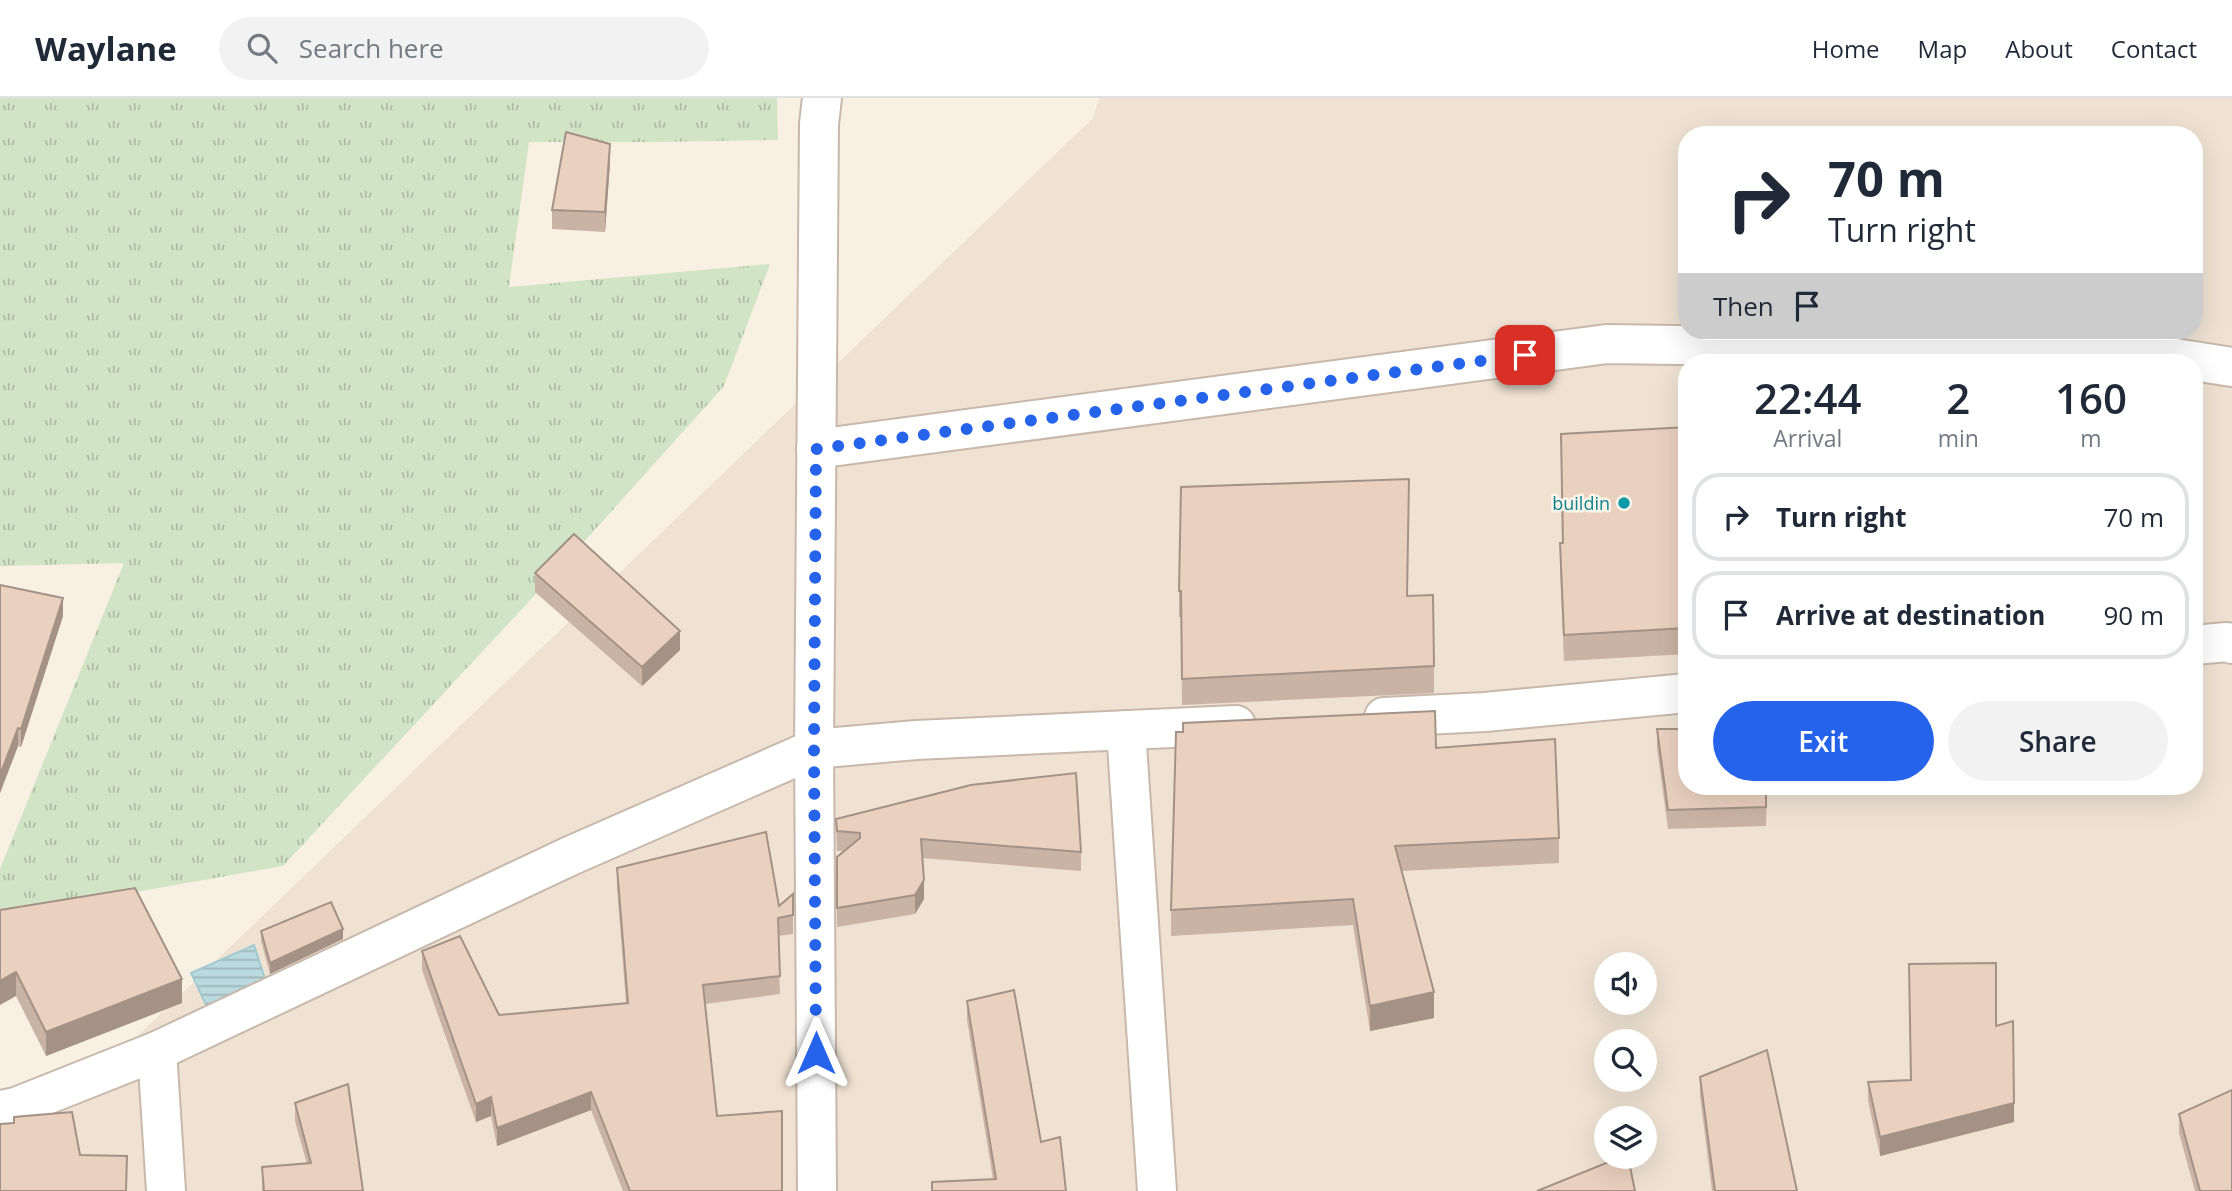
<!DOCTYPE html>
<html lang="en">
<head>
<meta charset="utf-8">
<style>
	:root { --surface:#fff; --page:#f2f2f3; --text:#1f2937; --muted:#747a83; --line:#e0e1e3; --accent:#2563eb }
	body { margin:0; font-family:"Open Sans",sans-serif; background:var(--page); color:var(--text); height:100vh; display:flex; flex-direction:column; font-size:26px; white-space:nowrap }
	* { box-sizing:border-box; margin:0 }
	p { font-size:23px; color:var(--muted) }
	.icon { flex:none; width:38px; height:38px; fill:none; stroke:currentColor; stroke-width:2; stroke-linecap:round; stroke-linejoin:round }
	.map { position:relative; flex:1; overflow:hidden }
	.sheet { position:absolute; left:1678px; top:256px; width:525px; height:441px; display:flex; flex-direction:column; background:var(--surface); border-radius:28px; box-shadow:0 7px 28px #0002 }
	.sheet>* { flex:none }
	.banner { position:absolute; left:1678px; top:28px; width:525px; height:214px; border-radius:28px; box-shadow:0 7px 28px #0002; background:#fff; color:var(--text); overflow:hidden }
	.buttons { position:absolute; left:1594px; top:854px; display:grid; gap:14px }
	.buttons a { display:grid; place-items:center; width:63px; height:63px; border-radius:50%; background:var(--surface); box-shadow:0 7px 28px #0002; font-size:35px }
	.pin { position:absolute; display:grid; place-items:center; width:60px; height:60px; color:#fff; margin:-30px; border-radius:14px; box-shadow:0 4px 10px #0006 }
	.me { position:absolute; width:77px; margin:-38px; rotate:0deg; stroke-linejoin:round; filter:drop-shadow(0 0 5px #0008) }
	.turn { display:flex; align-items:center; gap:24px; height:147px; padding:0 35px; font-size:32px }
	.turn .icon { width:91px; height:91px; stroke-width:2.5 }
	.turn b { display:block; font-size:49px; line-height:60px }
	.then { display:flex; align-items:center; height:66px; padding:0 35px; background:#0003; gap:14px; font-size:26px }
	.eta { display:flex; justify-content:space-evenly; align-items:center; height:119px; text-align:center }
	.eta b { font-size:42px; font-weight:600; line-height:49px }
	.button { display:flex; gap:14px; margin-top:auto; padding:14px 35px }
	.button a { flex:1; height:80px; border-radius:42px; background:var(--accent); color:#fff; font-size:28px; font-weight:600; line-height:80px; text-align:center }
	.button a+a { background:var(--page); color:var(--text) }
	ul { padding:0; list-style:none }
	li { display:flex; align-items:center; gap:21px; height:88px; margin:0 14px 10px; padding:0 21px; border:4px solid var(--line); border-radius:28px }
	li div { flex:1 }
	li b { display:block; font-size:26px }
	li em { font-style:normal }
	header { display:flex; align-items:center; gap:42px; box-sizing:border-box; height:98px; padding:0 35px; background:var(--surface); border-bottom:2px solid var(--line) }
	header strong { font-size:33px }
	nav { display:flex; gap:38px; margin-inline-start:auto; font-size:24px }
	.search { width:490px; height:63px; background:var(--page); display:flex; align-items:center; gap:18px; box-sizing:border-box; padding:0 24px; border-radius:38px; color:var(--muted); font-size:26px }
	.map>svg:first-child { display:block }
</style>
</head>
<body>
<header>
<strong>Waylane</strong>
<div class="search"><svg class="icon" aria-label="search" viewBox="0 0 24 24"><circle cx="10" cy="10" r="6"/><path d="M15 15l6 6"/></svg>Search here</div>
<nav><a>Home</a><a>Map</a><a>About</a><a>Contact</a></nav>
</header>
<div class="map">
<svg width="2232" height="1093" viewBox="0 0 2232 1093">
	<defs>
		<pattern id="grass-tufts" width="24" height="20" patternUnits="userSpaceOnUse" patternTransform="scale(1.75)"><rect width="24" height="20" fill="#d1e4c5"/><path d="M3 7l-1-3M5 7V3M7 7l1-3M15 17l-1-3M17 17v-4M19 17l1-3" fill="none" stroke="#aebca2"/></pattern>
		<pattern id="water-rules" width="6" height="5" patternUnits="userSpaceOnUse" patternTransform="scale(1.75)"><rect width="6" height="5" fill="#bbdadf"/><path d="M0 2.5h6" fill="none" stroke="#9cb4b7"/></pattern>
	</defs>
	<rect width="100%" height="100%" fill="#f9f0e4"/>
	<path fill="#efe2d3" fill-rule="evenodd" d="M1099,0H2232V1093H0V1070L1093,20ZM1687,37H2194V233H1687ZM1687,264H2194V688H1687ZM1606,866H1645V905H1606ZM1606,943H1645V982H1606ZM1606,1020H1645V1059H1606Z"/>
	<polygon fill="url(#grass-tufts)" points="0,0 777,0 778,42 654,44 529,44 509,189 770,166 724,288 574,455 283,768 0,818 0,771 124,465 0,468"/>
	<polygon fill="url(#water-rules)" stroke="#a3c9d0" stroke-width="2" points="254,847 266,884 207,909 191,875"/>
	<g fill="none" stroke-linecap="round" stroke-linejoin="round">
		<g stroke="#c8b8ac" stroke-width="42">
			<g id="minor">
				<polyline points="816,351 1607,246 2136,254 2232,269"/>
				<polyline points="2194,547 2227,544 2232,546"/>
				<polyline points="1384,619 1485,614 1687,595"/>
				<polyline points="1126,632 1157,1093"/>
				<polyline points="157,953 166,1093"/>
				<polyline points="0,1012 16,1009 157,953 570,758 814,651 916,642 1236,627"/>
				<polyline points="817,1093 814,651 819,26 822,0"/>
			</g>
		</g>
		<use href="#minor" stroke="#fff" stroke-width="38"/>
	</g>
	<g fill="#c9b3a4">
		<polygon points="610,65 605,134 552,131 552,112"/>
		<polygon points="1687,329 1687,556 1564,563 1560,471 1560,445 1562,445 1561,336"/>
		<polygon points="535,475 680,552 642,588 535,494"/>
		<polygon points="0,487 63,518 21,649 18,648 0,695"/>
		<polygon points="1179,493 1408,498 1434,568 1434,595 1182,607 1181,519 1179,519"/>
		<polygon points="1657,631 1767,688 1766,728 1668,731 1657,650"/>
		<polygon points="1436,650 1559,740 1559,765 1402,773 1434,920 1370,933 1353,827 1171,838 1171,812"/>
		<polygon points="836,721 1081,754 1081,773 922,760 924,801 915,816 837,829 837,759 844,753 837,753"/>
		<polygon points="617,770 779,808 793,796 793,836 778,838 780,896 705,906 717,1018 782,1093 623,1093 591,1012 497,1048 491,1018 476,1024 422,872 422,853 499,917 626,905 617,789"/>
		<polygon points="0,812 182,905 46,958 16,898"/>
		<polygon points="261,833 343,841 270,876 261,843"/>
		<polygon points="967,903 1041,1044 1066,1093 993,1081 967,922"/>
		<polygon points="1700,979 1797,1093 1712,1093 1700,998"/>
		<polygon points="1911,982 2014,1024 1880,1058 1868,1003 1868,984"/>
		<polygon points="295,1005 363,1093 262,1093 262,1069 307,1066 295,1023"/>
		<polygon points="2179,1016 2232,1093 2195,1093 2179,1035"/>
	</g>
	<g fill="#a49286">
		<polygon points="610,46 610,65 605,134 605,114"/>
		<polygon points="63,500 63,518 21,649 21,631"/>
		<polygon points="680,533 680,552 642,588 642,569"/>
		<polygon points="18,630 18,648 0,695 0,677"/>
		<polygon points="924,782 924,801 915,816 915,797"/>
		<polygon points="343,831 343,841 270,876 270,865"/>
		<polygon points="16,874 16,898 0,907 0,883"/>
		<polygon points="182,881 182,905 46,958 46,934"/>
		<polygon points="1434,894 1434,920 1370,933 1370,908"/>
		<polygon points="591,994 591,1012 497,1048 497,1030"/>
		<polygon points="491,999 491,1018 476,1024 476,1006"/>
		<polygon points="2014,1005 2014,1024 1880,1058 1880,1039"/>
	</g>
	<g fill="#ead0bf" stroke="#a49286" stroke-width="2">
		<polygon points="566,34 610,46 605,114 552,112"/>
		<polygon points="1687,329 1687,530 1564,537 1560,445 1563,445 1561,336"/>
		<polygon points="1409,381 1407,498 1433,497 1434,568 1182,581 1181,493 1179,493 1181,389"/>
		<polygon points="574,436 680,533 642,569 535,475"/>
		<polygon points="0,487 63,500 21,631 18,630 0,677"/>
		<polygon points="1435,613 1436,650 1555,641 1559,740 1395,748 1434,894 1370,908 1353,801 1171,812 1176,634 1183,634 1183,625"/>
		<polygon points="1657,631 1687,631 1687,688 1766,688 1766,709 1668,712"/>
		<polygon points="1076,675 1081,754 921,741 924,782 915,797 837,810 837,759 860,740 860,735 837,733 836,721 971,687"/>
		<polygon points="766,734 779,808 793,796 793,817 778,820 780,878 703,887 717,1018 782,1013 782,1093 630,1093 591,994 497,1030 491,999 476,1006 422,853 460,838 499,917 628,905 617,770"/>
		<polygon points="135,790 182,881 46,934 16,874 0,883 0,812"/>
		<polygon points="331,804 343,831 270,865 261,833"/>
		<polygon points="1996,865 1996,928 2013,923 2014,1005 1880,1039 1868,984 1911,982 1909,866"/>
		<polygon points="1014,892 1041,1044 1060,1039 1066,1093 932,1093 932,1084 996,1081 967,903"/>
		<polygon points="1767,952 1797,1093 1715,1093 1700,979"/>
		<polygon points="348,986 363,1093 264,1093 262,1069 311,1065 295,1005"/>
		<polygon points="2232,992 2232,1093 2200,1093 2179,1016"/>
		<polygon points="72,1014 80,1057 127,1058 126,1093 0,1093 0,1026 14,1025 14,1019"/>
		<polygon points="1621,1059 1628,1059 1635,1093 1537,1093"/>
	</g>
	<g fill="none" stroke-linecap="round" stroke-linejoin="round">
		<polyline stroke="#2563eb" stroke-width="12" stroke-dasharray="0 21.6" points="816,955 814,651 816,351 1525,257"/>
	</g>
	<circle fill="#0f9aa8" stroke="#fcf5e9" stroke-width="2.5" cx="1624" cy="405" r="7"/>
	<g text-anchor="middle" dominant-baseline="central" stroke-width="5" stroke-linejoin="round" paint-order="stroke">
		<g font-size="18" fill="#0d838f" stroke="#fcf5e9" text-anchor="end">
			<text x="1610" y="405">buildin</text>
		</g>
	</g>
</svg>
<div class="buttons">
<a><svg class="icon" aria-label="sound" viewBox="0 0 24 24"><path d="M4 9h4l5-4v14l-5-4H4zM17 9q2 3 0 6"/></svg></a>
<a><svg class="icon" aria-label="search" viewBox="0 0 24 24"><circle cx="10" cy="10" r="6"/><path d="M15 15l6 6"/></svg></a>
<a><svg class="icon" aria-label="layers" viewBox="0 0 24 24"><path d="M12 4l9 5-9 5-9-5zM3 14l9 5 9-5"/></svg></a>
</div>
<div class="pin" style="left:1525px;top:257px;background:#d93025"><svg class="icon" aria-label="arrive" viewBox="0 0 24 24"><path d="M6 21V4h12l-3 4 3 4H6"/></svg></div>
<svg class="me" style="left:816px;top:955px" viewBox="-20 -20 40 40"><path d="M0-17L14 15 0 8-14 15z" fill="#2563eb" stroke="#fff" stroke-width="4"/></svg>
<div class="banner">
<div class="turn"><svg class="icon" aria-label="right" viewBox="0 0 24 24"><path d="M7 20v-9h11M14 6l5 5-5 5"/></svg><div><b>70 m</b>Turn right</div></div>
<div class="then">Then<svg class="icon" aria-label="arrive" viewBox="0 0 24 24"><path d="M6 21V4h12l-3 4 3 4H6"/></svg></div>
</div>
<section class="sheet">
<div class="eta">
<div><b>22:44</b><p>Arrival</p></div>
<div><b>2</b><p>min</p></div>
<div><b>160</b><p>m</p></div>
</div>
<ul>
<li><svg class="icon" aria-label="right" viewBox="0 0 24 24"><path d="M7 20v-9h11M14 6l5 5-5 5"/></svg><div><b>Turn right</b></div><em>70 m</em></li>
<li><svg class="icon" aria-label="arrive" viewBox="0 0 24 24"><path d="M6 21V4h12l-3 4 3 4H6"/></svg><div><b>Arrive at destination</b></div><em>90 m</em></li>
</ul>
<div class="button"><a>Exit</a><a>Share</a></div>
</section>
</div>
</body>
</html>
